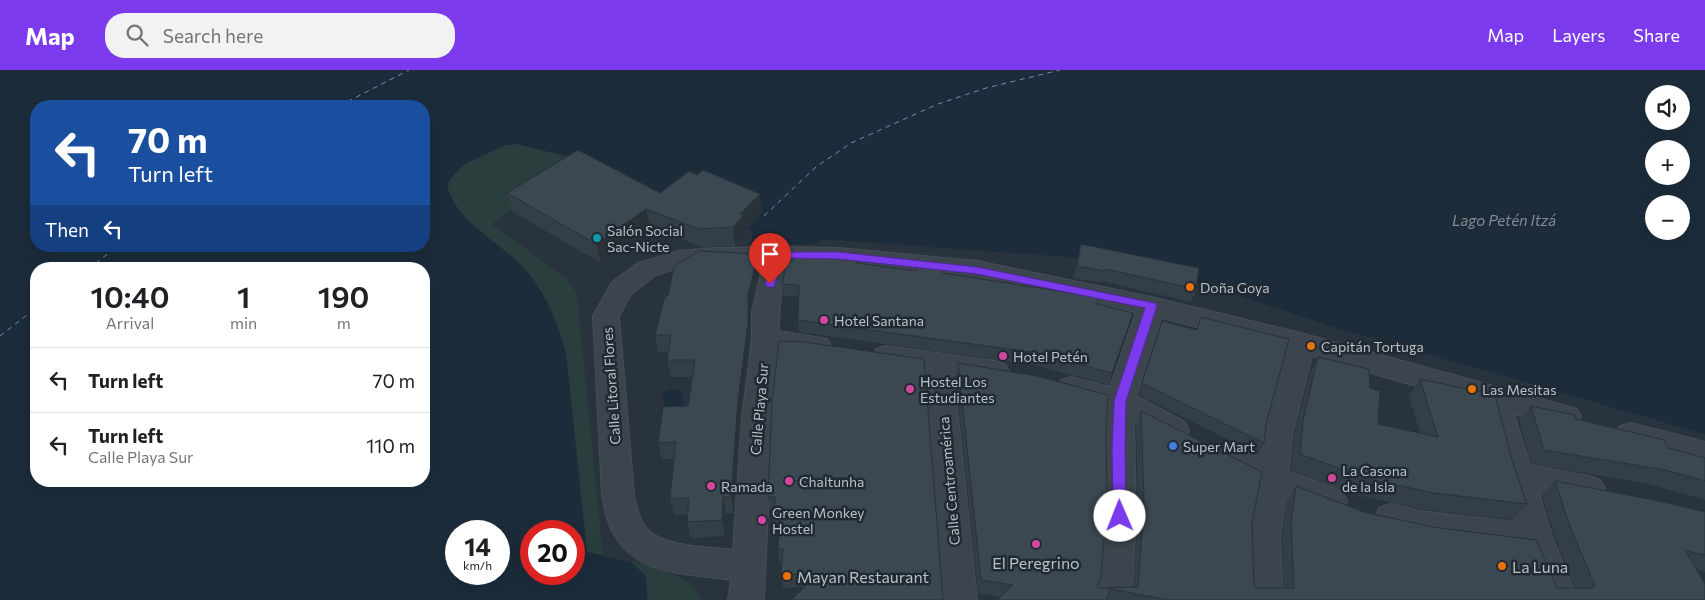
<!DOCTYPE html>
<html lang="en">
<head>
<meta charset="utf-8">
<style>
	:root { --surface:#fff; --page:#f2f2f2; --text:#202124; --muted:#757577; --line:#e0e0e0; --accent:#7c3aed }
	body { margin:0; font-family:Commissioner,sans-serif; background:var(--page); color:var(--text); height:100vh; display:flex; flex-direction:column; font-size:19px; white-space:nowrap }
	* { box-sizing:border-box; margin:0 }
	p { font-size:16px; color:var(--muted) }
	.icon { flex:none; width:28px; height:28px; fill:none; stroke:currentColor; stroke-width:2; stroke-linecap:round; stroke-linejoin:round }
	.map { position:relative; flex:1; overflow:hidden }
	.sheet { position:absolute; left:30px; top:192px; width:400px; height:225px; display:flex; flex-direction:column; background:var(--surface); border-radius:20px; box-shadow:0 5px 20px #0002 }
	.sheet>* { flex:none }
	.hud { position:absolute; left:30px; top:30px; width:400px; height:152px; border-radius:20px; box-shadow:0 5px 20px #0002; background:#1a4fa0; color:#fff; overflow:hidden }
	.controls { position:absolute; left:1645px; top:15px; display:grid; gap:10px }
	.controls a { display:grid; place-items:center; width:45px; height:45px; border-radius:50%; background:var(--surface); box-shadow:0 5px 20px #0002; font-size:25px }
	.speed { position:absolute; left:445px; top:450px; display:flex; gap:10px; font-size:25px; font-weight:700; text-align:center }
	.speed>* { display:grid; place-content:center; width:65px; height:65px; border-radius:50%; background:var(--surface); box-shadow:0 5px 20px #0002; line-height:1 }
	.speed small { font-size:12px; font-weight:400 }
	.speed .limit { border:8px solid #d22; background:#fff; color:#111 }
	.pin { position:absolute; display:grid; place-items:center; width:42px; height:42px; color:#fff; margin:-51px -21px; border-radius:50% 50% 50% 0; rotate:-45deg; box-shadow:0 0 5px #0007 }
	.pin .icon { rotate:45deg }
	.me { position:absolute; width:55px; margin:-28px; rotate:359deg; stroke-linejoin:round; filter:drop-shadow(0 0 4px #0008) }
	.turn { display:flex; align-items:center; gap:18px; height:105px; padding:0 15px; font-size:22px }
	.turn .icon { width:65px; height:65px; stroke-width:2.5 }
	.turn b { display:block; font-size:35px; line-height:42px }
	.then { display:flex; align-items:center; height:48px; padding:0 15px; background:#0003; gap:10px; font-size:19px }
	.eta { display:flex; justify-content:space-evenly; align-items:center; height:85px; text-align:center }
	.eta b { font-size:30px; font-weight:600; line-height:35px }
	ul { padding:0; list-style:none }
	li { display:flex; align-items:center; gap:15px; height:65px; padding:0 15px; border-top:1px solid var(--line) }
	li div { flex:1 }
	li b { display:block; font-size:19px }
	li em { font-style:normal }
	header { display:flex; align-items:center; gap:30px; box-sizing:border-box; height:70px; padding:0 25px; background:var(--accent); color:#fff }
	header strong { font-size:24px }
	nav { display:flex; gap:28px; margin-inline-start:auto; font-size:18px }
	.search { width:350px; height:45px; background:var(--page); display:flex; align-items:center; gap:12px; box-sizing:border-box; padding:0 18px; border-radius:20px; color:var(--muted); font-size:19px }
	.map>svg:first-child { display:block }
</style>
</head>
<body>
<header>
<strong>Map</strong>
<div class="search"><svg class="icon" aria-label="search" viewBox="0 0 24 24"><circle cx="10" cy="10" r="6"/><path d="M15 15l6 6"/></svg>Search here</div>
<nav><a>Map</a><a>Layers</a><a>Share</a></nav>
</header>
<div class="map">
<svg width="1705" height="530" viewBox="0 0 1705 530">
	<rect width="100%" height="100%" fill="#28333d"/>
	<g fill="#2a3e3e">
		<path d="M517,74L578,89L492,154L568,210L577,224L603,486L587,482L566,284C559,255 547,227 529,204C505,173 456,155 447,115C460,92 491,75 517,74Z"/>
		<path d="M631,492C651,495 696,508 701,530H647L648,524Z"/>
	</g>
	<g fill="#1c2c3a" fill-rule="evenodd">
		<path d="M0,0H1705V364L1340,259L1216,218L1133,195L1071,187L821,169L818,174L751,175L753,163L749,159L662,132L578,89L517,74L506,75L465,94L454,104L447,115C456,155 505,174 529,204C547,227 559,255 566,284L587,482L631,492L646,506L647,530H0ZM1654,24H1681V51H1654ZM36,36H424V176H36ZM1654,79H1681V106H1654ZM1654,134H1681V161H1654ZM36,199H424V411H36ZM456,461H499V504H456ZM531,461H574V504H531Z"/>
		<polygon points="676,319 682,323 684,332 682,340 666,345 662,340 664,332 662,325 667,320"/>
	</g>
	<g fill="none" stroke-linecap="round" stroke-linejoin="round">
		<g stroke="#768ea3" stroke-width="1" stroke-dasharray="5 4.5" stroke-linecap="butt">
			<polyline points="339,36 409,0"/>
			<polyline points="764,146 816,97 851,73 938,34 986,18 1060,0"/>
			<polyline points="88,199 118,176"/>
			<polyline points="0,266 36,238"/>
		</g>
		<g stroke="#454e56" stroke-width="2">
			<g id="minor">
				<path d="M788,177L839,178L977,191L1151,227L1301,263L1577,339L1581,347L1577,355L1566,359L1514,344L1530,395L1589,406L1600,410L1605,419L1600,428L1589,432L1539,423L1553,469L1578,530H1542L1524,482L1421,469L1379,458L1375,448L1379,438L1391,434L1421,441L1515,452L1482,335L1312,286L1292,366L1289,402L1342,421L1347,431L1342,441L1331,445L1286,428L1280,466L1283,530H1247L1246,466L1256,415L1218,395L1214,386L1218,377L1229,373L1260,387L1262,366L1286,279L1161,248L1136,326L1185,352L1189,360L1185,368C1166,375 1151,362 1134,352L1136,446L1132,520L1130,530H1094L1098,520L1104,446L1103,379L1105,338L1061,326L1056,318L1061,310L1071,307L1110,317L1136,242L977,209L839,194H791C780,201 779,248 779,261L827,269L831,276L827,283L817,286L779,281L772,347L764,530H728L731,510C683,503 627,506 608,451C605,443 604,434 602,425L593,246L612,212L638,193L679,181L715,178ZM715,194H763L752,242V269L742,347L733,480C710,477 667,477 649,461C639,452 637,437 634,425L619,246L631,224L656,205L681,197Z"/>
				<polygon points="886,276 995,291 1005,294 1009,302 1005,310 995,313 954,307 977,530 941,530 925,302 876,293 872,286 876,279"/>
				<polygon points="1631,353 1705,372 1705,398 1620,374 1616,365 1620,356"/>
			</g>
		</g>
		<use href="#minor" fill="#3c454d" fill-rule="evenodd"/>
	</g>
	<g fill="#333e47">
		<polygon points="697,105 760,124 762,143 746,159 746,164 735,176 702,177 650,157 601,193 513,142 507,123 660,123"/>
		<polygon points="1081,174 1196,219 1191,232 1102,211 1101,213 1074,208"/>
		<polygon points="858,186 858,194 916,201 945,195 944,203 1097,234 1130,255 1109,315 1034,295 799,262 798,250 799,227 783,226 782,214 792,191"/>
		<polygon points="759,201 750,242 750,269 740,347 734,443 726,443 725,466 691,468 687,452 688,445 674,445 670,429 675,389 662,389 658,373 688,336 693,307 671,307 667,290 668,282 658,282 655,265 668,226"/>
		<polygon points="1162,251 1266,354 1264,373 1258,384 1138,325"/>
		<polygon points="1318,287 1370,318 1378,354 1420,363 1409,326 1420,309 1512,390 1527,434 1512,450 1421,439 1357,425 1291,401 1294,366 1310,303"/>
		<polygon points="958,293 1099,518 1133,517 1138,446 1136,356 1141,341 1252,452 1254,517 1255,518 1284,518 1282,466 1287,431 1296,416 1557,518 1575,518 1555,468 1542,425 1555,411 1705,442 1705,502 1697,500 1705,530 997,530 1001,527 978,523 956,308"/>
		<polygon points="772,332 943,530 804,517 783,518 781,504 782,492 779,492 778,478 779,463 776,463 774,449 774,441 770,441 768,427"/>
		<polygon points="1531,336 1576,349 1668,378 1705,388 1705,430 1649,414 1531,394 1519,351"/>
	</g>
	<g fill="#293239">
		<polygon points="760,124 762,143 746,159 746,164 735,176 733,157 740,144"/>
		<polygon points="646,139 650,157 601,193 596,174"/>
		<polygon points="758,184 759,201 750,242 750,269 740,347 734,443 731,427 738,330 748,225"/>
		<polygon points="1133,243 1130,255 1109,315 1112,303"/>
		<polygon points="723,427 726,443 725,466 722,450"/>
	</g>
	<g fill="#3b4852" stroke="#293239">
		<polygon points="578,80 660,123 689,101 697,105 703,100 760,124 740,144 744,145 733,157 699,159 646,139 596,174 507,123"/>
		<polygon points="1081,174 1199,198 1196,219 1105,199 1104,201 1077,196"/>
		<polygon points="699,181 758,184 748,225 748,252 738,330 731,427 723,427 722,450 687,452 689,428 670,429 676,372 658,373 663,337 688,336 695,290 667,290 671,265 655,265 665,226 668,226 674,196"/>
		<polygon points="796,184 858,186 856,193 916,201 918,191 922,192 945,195 943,203 1071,223 1072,217 1099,223 1097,234 1133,243 1112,303 1037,283 798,250 799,215 782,214 787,191 792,191"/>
		<polygon points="1201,247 1289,269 1266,354 1264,373 1142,313 1162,251 1197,260"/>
		<polygon points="779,271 797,272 797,271 924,289 943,530 791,530 818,504 781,504 783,479 778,478 780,448 774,449 775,427 768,427 772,332"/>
		<polygon points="1318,287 1369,299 1370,318 1380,321 1378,354 1438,367 1420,309 1495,325 1512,390 1527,434 1434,423 1368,409 1300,384 1303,350"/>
		<polygon points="958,293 1037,306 1108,325 1106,364 1107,432 1101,506 1097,516 1099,518 1138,517 1144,432 1141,341 1262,402 1252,452 1254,517 1255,518 1294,518 1291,452 1296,416 1364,442 1432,457 1536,470 1557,518 1593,518 1595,516 1569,454 1555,411 1664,432 1705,442 1705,485 1686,481 1705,514 1705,530 1168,530 1110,519 1107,530 997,530 1013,515 981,510"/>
		<polygon points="1531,336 1575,345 1576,349 1664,370 1668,378 1705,388 1705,411 1665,400 1544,380"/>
	</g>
	<polygon fill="#7c3aed" stroke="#51269a" points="788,182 839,182 977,197 1155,233 1157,236 1126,331 1125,379 1126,446 1124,450 1120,452 1115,450 1113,446 1112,379 1114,331 1145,238 977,204 839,189 790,188 782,193 774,217 767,217 765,214 772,192"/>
	<circle fill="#0f9aa8" stroke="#212a32" stroke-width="2" cx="597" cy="168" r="5"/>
	<g fill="#e8710a" stroke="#212a32" stroke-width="2">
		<circle cx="1190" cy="217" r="5"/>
		<circle cx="1311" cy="276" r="5"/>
		<circle cx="1472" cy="319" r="5"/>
		<circle cx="1502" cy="496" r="5"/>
		<circle cx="787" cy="506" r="5"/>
	</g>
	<g fill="#d1479c" stroke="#212a32" stroke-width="2">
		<circle cx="824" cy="250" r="5"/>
		<circle cx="1003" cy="286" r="5"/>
		<circle cx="910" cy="319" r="5"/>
		<circle cx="1332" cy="408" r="5"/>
		<circle cx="789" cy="411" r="5"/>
		<circle cx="711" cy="416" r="5"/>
		<circle cx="762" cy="450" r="5"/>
		<circle cx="1036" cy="474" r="5"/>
	</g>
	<circle fill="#3f7fe0" stroke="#212a32" stroke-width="2" cx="1173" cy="376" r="5"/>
	<g text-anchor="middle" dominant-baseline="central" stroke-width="5" stroke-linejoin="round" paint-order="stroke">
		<g font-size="14" fill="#b8c0c8" stroke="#212a32" text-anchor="start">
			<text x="607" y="160">Salón Social<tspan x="607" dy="16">Sac-Nicte</tspan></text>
			<text x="1200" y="217">Doña Goya</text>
			<text x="834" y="250">Hotel Santana</text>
			<text x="1321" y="276">Capitán Tortuga</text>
			<text x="1013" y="286">Hotel Petén</text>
			<text x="920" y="311">Hostel Los<tspan x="920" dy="16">Estudiantes</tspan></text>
			<text x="1482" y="319">Las Mesitas</text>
			<text x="1183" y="376">Super Mart</text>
			<text x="1342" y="400">La Casona<tspan x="1342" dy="16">de la Isla</tspan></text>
			<text x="799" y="411">Chaltunha</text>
			<text x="721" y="416">Ramada</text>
			<text x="772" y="442">Green Monkey<tspan x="772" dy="16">Hostel</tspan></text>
		</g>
		<g font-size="14" fill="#b8c0c8" stroke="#212a32">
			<text transform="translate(611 316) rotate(-94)">Calle Litoral Flores</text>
			<text transform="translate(759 339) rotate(-85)">Calle Playa Sur</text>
			<text transform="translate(949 411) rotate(-95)">Calle Centroamérica</text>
		</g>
		<g font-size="15" font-style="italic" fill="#768ea3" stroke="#212a32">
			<text x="1504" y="150">Lago Petén Itzá</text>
		</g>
		<g font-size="16" fill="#b8c0c8" stroke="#212a32" text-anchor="start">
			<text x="1036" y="492" text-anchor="middle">El Peregrino</text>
			<text x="1512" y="496">La Luna</text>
			<text x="797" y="506">Mayan Restaurant</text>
		</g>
	</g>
</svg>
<div class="controls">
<a><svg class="icon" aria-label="sound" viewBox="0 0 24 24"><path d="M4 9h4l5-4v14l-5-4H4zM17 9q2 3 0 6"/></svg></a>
<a>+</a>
<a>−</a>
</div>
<div class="speed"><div>14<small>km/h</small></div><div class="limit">20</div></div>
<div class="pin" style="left:770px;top:214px;background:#d93025"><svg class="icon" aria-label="arrive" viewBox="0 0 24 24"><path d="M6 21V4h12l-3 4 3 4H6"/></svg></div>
<svg class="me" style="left:1120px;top:446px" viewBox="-20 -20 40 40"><circle r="19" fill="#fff"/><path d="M0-13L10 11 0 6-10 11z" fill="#7c3aed"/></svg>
<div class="hud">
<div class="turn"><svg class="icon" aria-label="left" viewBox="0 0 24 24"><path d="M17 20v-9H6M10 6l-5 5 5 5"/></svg><div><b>70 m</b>Turn left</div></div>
<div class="then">Then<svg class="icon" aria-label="left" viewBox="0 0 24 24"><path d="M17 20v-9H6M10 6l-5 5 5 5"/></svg></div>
</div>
<section class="sheet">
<div class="eta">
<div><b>10:40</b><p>Arrival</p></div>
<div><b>1</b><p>min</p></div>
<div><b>190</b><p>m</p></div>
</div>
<ul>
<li><svg class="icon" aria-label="left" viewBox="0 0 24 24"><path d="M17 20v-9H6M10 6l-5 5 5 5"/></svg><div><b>Turn left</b></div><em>70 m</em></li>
<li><svg class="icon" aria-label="left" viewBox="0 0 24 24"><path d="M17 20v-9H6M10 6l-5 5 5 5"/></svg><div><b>Turn left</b><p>Calle Playa Sur</p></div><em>110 m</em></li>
</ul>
</section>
</div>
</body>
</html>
